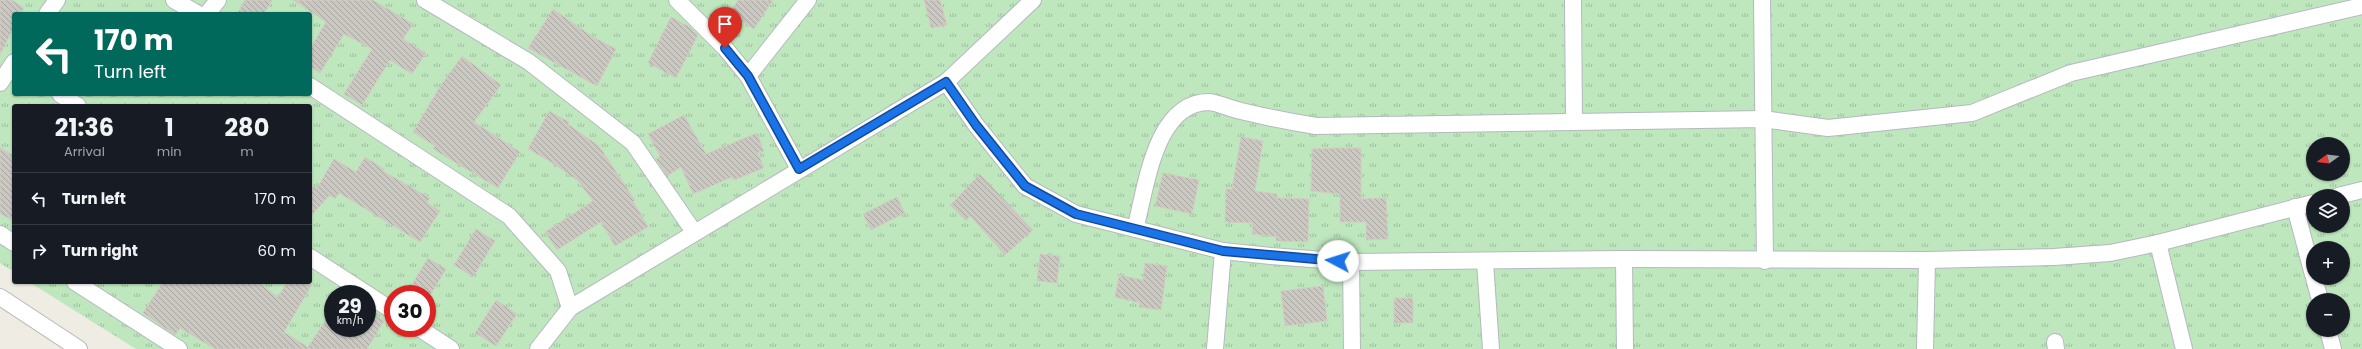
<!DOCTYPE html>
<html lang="en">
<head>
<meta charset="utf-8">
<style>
	:root { --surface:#171b24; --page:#242831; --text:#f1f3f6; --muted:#9ea1a6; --line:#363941 }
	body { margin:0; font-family:Poppins,sans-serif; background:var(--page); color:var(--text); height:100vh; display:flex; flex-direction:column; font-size:15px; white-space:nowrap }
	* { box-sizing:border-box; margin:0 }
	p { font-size:13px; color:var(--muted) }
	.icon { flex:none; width:22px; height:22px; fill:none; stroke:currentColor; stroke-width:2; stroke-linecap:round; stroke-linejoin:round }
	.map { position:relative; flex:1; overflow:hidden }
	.side { position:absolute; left:12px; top:104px; width:300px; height:180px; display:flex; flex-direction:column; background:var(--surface); border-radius:4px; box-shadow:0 1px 3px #0004 }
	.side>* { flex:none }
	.banner { position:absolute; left:12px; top:12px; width:300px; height:84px; border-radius:4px; box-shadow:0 1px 3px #0004; background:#00695c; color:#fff; overflow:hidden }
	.needle { width:26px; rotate:255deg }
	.buttons { position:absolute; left:2306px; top:137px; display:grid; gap:8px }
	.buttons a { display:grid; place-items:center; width:44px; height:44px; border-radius:50%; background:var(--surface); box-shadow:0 1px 3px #0004; font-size:20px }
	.speed { position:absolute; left:324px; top:285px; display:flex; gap:8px; font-size:20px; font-weight:700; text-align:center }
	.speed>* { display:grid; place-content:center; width:52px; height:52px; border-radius:50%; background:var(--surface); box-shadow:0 1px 3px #0004; line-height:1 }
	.speed small { font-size:10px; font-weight:400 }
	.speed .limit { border:6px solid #d22; background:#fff; color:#111 }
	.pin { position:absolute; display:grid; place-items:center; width:34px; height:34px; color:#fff; margin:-41px -17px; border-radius:50% 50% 50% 0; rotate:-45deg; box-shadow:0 0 4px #0007 }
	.pin .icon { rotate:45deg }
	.me { position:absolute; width:44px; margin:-22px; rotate:275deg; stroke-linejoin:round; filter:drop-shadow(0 0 3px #0008) }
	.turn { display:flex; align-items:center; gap:14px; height:84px; padding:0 16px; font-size:18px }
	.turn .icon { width:52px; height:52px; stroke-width:2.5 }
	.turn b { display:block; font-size:28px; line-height:34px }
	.eta { display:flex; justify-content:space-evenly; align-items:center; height:68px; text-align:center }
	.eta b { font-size:24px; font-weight:700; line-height:28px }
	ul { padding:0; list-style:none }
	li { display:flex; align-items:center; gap:12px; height:52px; padding:0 16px; border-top:1px solid var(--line) }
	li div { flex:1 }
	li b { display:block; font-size:15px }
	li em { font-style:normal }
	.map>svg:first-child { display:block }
</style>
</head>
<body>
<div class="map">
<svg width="2362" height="349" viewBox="0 0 2362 349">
	<defs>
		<pattern id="grass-tufts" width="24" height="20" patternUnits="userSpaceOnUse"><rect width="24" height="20" fill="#bee7be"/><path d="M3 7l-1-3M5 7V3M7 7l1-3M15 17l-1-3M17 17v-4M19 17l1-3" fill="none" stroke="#9dbe9e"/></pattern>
		<pattern id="building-back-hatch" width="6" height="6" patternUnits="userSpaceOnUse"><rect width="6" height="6" fill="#cbc8c2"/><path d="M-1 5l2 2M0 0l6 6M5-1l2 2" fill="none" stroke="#a8a6a1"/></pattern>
	</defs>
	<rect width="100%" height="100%" fill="#eeece3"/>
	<path fill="url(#grass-tufts)" fill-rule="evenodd" d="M0,0H2362V349H136L29,282H310V106H14V272L0,263ZM14,14H310V94H14ZM2313,144H2343V174H2313ZM2313,196H2343V226H2313ZM2313,248H2343V278H2313ZM333,294H367V328H333ZM393,294H427V328H393ZM2313,300H2343V330H2313Z"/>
	<g fill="url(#building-back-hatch)" stroke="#d3cdc1">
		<polygon points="0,0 12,0 24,8 21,14 14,14 14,27 0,55"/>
		<polygon points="245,0 272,0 264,14 237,14"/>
		<polygon points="293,0 373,0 413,24 403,39 426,53 412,74 390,60 362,105 344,94 372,49 344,34 320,73 310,66 310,49 326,22"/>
		<polygon points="738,0 773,0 754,29 730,13"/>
		<polygon points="924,0 940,0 947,25 931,28"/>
		<polygon points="553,9 593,37 616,49 597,86 528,48"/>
		<polygon points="671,17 690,27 698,35 676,78 648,63"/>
		<polygon points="462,56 501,85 474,122 520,152 498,188 433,149 435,146 413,132 439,88"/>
		<polygon points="549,111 569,122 568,124 599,146 635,200 633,201 648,227 615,246 601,222 557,250 545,232 593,201 578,181 551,162 528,149"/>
		<polygon points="684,115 706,154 757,133 764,151 758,153 764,168 734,180 732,177 693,194 681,167 667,176 656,159 660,156 648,134"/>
		<polygon points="1241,137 1263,141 1255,191 1277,194 1277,198 1309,199 1308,242 1276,241 1276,237 1252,234 1253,223 1225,222 1226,189 1232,189"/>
		<polygon points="0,147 14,156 14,221 0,214"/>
		<polygon points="1339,148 1361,148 1361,199 1386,198 1388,239 1366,240 1366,222 1340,222 1340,194 1311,191 1312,149"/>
		<polygon points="365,157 384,169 383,171 430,198 427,203 440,211 420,242 339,193 335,199 330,195 310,217 310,186 317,188 334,159 356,172"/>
		<polygon points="1163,173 1199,180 1192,214 1155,206"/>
		<polygon points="980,174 1033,230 1005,255 970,216 966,221 950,205"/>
		<polygon points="897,197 905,213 871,230 863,214"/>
		<polygon points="476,229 495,241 473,277 454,265"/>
		<polygon points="1040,254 1060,256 1057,283 1037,281"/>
		<polygon points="428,258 446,269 431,294 406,294"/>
		<polygon points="1145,263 1167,266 1161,310 1139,307 1140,303 1115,297 1119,275 1143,280"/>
		<polygon points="163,282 258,282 278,297 287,282 304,282 311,286 284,332 308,347 333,309 333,328 367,328 367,310 384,321 367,349 215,349 180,328 175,335 143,313"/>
		<polygon points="1323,286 1327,321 1285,326 1281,291"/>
		<rect x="1394" y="298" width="19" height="25"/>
		<polygon points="496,300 517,314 496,346 475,333"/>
	</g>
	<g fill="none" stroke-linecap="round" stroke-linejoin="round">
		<g stroke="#b5b9be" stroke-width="18">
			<g id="minor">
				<polyline points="174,0 198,14"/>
				<polyline points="425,0 529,62 633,143 694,232"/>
				<polyline points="677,0 725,48 748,76 799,169"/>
				<polyline points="1573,0 1574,120"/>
				<polyline points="1762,0 1765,261"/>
				<polyline points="47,14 57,0"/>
				<polyline points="207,14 218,0"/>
				<polyline points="748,76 808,0"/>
				<polyline points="946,82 976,125 1025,186 1076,214 1223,251 1271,256 1351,262 1624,259 1927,260 2054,257 2110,253 2158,243 2313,203"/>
				<polyline points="0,83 14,62"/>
				<polyline points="310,86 509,216 558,271 570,308"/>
				<polyline points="60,94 78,106"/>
				<polyline points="2338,196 2362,190"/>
				<polyline points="2295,207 2313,275"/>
				<path d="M1135,229C1146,190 1154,102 1209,102C1219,103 1231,109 1241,111C1266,117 1290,122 1316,126L1763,119L1828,128L1972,113L2071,73L2362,6"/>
				<polyline points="0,234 14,243"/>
				<polyline points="2158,243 2184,349"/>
				<polyline points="310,257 367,294"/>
				<polyline points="1624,259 1625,349"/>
				<polyline points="1351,262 1352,349"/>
				<polyline points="1485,262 1491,349"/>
				<polyline points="2314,278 2320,300"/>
				<polyline points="75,282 179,349"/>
				<polyline points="367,294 393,311"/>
				<polyline points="0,297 79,349"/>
				<polyline points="419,328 451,349"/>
				<polyline points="2328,330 2333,349"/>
				<polyline points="2055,342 2056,349"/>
				<polyline points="538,349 570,308 946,82 1033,0"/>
				<polyline points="1215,349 1223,251"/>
				<polyline points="1925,349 1927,260"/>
			</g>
		</g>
		<use href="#minor" stroke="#fff" stroke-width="16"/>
	</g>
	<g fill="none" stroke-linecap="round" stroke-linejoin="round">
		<g stroke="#114b97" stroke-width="10">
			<polyline id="route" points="725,48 748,76 799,169 946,82 976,125 1025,186 1076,214 1223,251 1338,261"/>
		</g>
		<use href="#route" stroke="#1a73e8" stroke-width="7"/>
	</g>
</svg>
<div class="buttons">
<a><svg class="needle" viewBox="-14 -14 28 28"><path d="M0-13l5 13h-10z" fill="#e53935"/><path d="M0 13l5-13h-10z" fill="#9ea1a6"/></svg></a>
<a><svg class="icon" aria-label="layers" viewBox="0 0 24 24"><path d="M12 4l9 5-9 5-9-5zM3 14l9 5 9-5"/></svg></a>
<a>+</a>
<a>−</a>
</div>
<div class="speed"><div>29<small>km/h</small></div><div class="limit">30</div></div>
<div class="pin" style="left:725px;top:48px;background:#d93025"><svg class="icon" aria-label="arrive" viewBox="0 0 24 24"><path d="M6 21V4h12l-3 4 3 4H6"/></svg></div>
<svg class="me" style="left:1338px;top:261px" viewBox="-20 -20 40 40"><circle r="19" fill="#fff"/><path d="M0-13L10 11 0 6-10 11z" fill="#1a73e8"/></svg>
<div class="banner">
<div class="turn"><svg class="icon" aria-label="left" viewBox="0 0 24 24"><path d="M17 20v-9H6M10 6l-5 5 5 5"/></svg><div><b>170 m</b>Turn left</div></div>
</div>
<section class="side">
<div class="eta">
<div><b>21:36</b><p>Arrival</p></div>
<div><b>1</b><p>min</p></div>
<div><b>280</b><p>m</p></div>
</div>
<ul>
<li><svg class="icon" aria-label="left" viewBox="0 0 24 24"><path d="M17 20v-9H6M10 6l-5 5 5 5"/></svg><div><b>Turn left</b></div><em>170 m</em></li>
<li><svg class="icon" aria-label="right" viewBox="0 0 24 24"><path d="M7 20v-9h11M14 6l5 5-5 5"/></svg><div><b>Turn right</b></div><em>60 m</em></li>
</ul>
</section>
</div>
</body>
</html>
